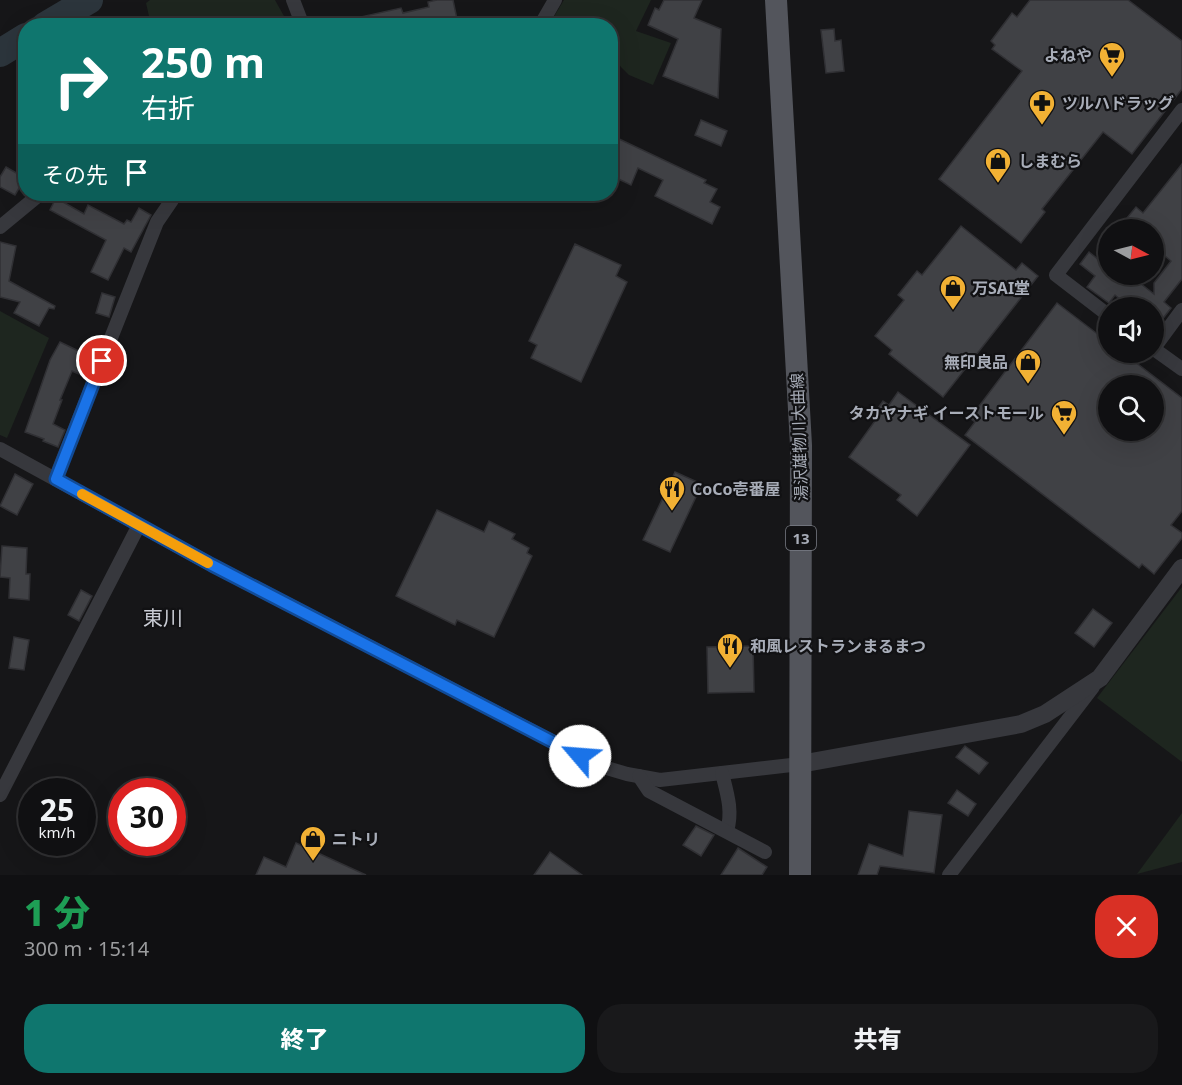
<!DOCTYPE html>
<html lang="ja">
<head>
<meta charset="utf-8">
<style>
	:root { --surface:#101012; --page:#19191b; --text:#f1f3f6; --muted:#9c9d9f; --line:#303032; --accent:#0f766e }
	body { margin:0; font-family:"Noto Sans","Noto Sans JP",sans-serif; background:var(--page); color:var(--text); height:100vh; display:flex; flex-direction:column; font-size:22px; white-space:nowrap }
	* { box-sizing:border-box; margin:0 }
	p { font-size:20px; color:var(--muted) }
	.icon { flex:none; width:33px; height:33px; fill:none; stroke:currentColor; stroke-width:2; stroke-linecap:round; stroke-linejoin:round }
	.map { position:relative; height:875px; overflow:hidden }
	.drawer { display:flex; flex-direction:column; background:var(--surface); flex:1 }
	.drawer>* { flex:none }
	.hud { position:absolute; left:18px; top:18px; width:600px; height:183px; border-radius:24px; box-shadow:0 6px 24px #0002,0 0 0 2px var(--line); background:#0f766e; color:#fff; overflow:hidden }
	.needle { width:39px; rotate:97deg }
	.controls { position:absolute; left:1098px; top:219px; display:grid; gap:12px }
	.controls a { display:grid; place-items:center; width:66px; height:66px; border-radius:50%; background:var(--surface); box-shadow:0 6px 24px #0002,0 0 0 2px var(--line); font-size:30px }
	.speed { position:absolute; left:18px; top:778px; display:flex; gap:12px; font-size:30px; font-weight:700; text-align:center }
	.speed>* { display:grid; place-content:center; width:78px; height:78px; border-radius:50%; background:var(--surface); box-shadow:0 6px 24px #0002,0 0 0 2px var(--line); line-height:1 }
	.speed small { font-size:15px; font-weight:400 }
	.speed .limit { border:9px solid #d22; background:#fff; color:#111 }
	.pin { position:absolute; display:grid; place-items:center; width:51px; height:51px; color:#fff; margin:-26px; border:3px solid #fff; border-radius:50%; box-shadow:0 2px 6px #0007 }
	.me { position:absolute; width:66px; margin:-33px; rotate:297deg; stroke-linejoin:round; filter:drop-shadow(0 0 4px #0008) }
	.turn { display:flex; align-items:center; gap:21px; height:126px; padding:0 24px; font-size:27px }
	.turn .icon { width:78px; height:78px; stroke-width:2.5 }
	.turn b { display:block; font-size:42px; line-height:51px }
	.then { display:flex; align-items:center; height:57px; padding:0 24px; background:#0003; gap:12px; font-size:22px }
	.round { display:grid; place-items:center; flex:none; width:63px; height:63px; border-radius:24px; background:var(--page) }
	.headline { display:flex; align-items:center; justify-content:space-between; height:102px; padding:0 24px }
	h1 { font-size:36px; font-weight:800; line-height:45px; color:#1e9e55 }
	.primary-button { display:flex; gap:12px; margin-top:auto; padding:12px 24px }
	.primary-button a { flex:1; height:69px; border-radius:24px; background:var(--accent); color:#fff; font-size:24px; font-weight:800; line-height:69px; text-align:center }
	.primary-button a+a { background:var(--page); color:var(--text) }
	.map>svg:first-child { display:block }
</style>
</head>
<body>
<div class="map">
<svg width="1182" height="875" viewBox="0 0 1182 875">
	<rect width="100%" height="100%" fill="#161618"/>
	<g fill="#1e261f">
		<polygon points="150,0 275,0 289,25 229,25 216,19 190,21 181,25 151,25 146,3"/>
		<polygon points="564,0 651,0 636,31 671,43 653,85 629,75 621,67 611,51 610,26 564,25 552,20"/>
		<polygon points="0,311 49,338 7,438 0,435"/>
		<polygon points="1182,587 1182,762 1097,698"/>
		<polygon points="1182,813 1182,862 1137,874"/>
	</g>
	<g fill="none" stroke-linecap="round" stroke-linejoin="round">
		<g stroke="#2c353c" stroke-width="28">
			<polyline points="45,26 89,0"/>
			<polyline points="0,53 26,37"/>
		</g>
	</g>
	<g fill="#404145" stroke="#303034" stroke-width="1.5" fill-rule="evenodd">
		<polygon points="437,0 453,0 457,19 437,24 438,26 347,26 347,20 401,8 403,13 429,7 428,2"/>
		<polygon points="664,0 702,0 694,18 721,29 718,98 663,76 678,39 648,25 655,8 659,10"/>
		<polygon points="1030,0 1128,0 1182,41 1182,89 1132,154 1103,132 1042,209 1045,212 1021,243 939,179 1022,71 992,49 995,45 991,41 1012,13 1017,17"/>
		<polygon points="834,29 835,41 841,40 844,71 826,73 821,30"/>
		<polygon points="701,120 727,131 721,146 695,135"/>
		<polygon points="617,138 706,180 704,183 717,189 710,202 720,207 712,224 655,196 663,180 638,168 631,185 610,175 610,152"/>
		<polygon points="1182,164 1182,279 1164,302 1171,308 1154,330 1154,308 1130,308 1115,295 1109,303 1087,287 1095,276 1080,264 1089,252 1104,264 1108,258 1108,274 1118,274 1130,283 1131,281 1133,283 1136,280 1154,294 1154,283 1171,261 1154,247 1154,230 1130,230 1122,224 1136,207 1143,213"/>
		<polygon points="6,167 25,178 15,195 0,187 0,177"/>
		<polygon points="56,198 84,214 88,205 124,224 127,220 131,222 139,208 151,215 131,252 124,248 108,280 91,272 106,240 50,210"/>
		<polygon points="961,226 1016,270 1022,263 1038,276 943,397 889,354 892,350 875,336 904,300 898,295 917,271 922,275"/>
		<polygon points="0,242 16,246 9,281 55,306 54,309 49,308 39,326 14,313 20,302 0,297"/>
		<polygon points="575,244 621,265 616,276 627,282 581,382 531,358 537,345 529,341"/>
		<polygon points="102,293 115,297 109,317 96,313"/>
		<path d="M1057,303L1108,342V352H1122L1182,398V511L1171,525L1182,533V538L1154,574L1142,564L1139,568L965,435L975,422L970,418ZM1108,386H1154V430H1108Z"/>
		<polygon points="60,342 93,358 86,377 72,371 60,400 62,400 53,424 65,430 58,447 43,441 44,439 25,432 50,360"/>
		<polygon points="898,392 970,445 917,516 897,500 901,495 849,457 875,421 871,418 883,401 889,405"/>
		<polygon points="675,472 702,484 670,552 643,540"/>
		<polygon points="15,474 33,484 17,515 0,506"/>
		<polygon points="437,510 484,532 489,521 515,534 512,539 529,548 527,553 532,556 494,637 457,620 455,625 396,596"/>
		<polygon points="2,546 27,548 26,574 30,574 29,600 9,598 10,578 0,577"/>
		<polygon points="81,590 92,596 79,621 68,615"/>
		<polygon points="1093,609 1112,623 1094,647 1075,633"/>
		<polygon points="14,637 29,640 24,670 9,668"/>
		<polygon points="753,646 754,692 708,693 707,647"/>
		<polygon points="965,746 988,763 979,774 956,757"/>
		<polygon points="957,790 976,804 968,816 948,803"/>
		<polygon points="909,811 942,815 934,873 880,866 877,875 858,875 869,844 903,856"/>
		<polygon points="696,826 714,835 701,856 683,845"/>
		<polygon points="296,843 366,875 256,875 264,857 286,867"/>
		<polygon points="738,848 767,867 762,875 721,875"/>
		<polygon points="550,852 582,875 534,875"/>
	</g>
	<g fill="none" stroke-linecap="round" stroke-linejoin="round">
		<g stroke="#37383d" stroke-width="14">
			<polyline points="293,0 303,26"/>
			<polyline points="540,26 555,0"/>
			<polyline points="0,227 40,194"/>
			<polyline points="1108,315 1056,275 1182,110"/>
			<polyline points="1154,348 1182,310"/>
			<polyline points="1154,349 1182,369"/>
			<polyline points="0,449 212,565 600,766 627,774 660,780 800,764"/>
			<polyline points="55,479 157,222 172,200"/>
			<path d="M722,773C727,793 733,811 727,831"/>
			<polyline points="639,776 649,791 765,852"/>
			<polyline points="0,795 139,525"/>
			<polyline points="949,875 1093,687"/>
		</g>
		<polyline stroke="#37383d" stroke-width="18" points="800,764 1021,724 1045,714 1100,678 1182,568"/>
		<polyline stroke="#53555c" stroke-width="22" points="776,0 801,445 800,875"/>
	</g>
	<g fill="none" stroke-linecap="round" stroke-linejoin="round">
		<g stroke="#114b97" stroke-width="15">
			<polyline id="route" points="102,361 56,479 212,565 580,756"/>
		</g>
		<use href="#route" stroke="#1a73e8" stroke-width="10"/>
		<polyline stroke="#f59e0b" stroke-width="10" points="82,494 208,563"/>
	</g>
	<defs>
		<g id="supermarket-pin" transform="scale(1.35)"><path d="M0 17L-7.5 6A9.5 9.5 0 1 1 7.5 6Z" fill="#f2b134" stroke="#111113"/><path d="M-6-5.5h2.5l.6 2H6L4.5 2H-2.5L-4.4-4H-6ZM-1.5 3.2a1.3 1.3 0 1 0 .1 0ZM3 3.2a1.3 1.3 0 1 0 .1 0Z" fill="#111"/></g>
		<g id="pharmacy-pin" transform="scale(1.35)"><path d="M0 17L-7.5 6A9.5 9.5 0 1 1 7.5 6Z" fill="#f2b134" stroke="#111113"/><path d="M-2-6h4v4h4v4h-4v4h-4v-4h-4v-4h4Z" fill="#111"/></g>
		<g id="shop-pin" transform="scale(1.35)"><path d="M0 17L-7.5 6A9.5 9.5 0 1 1 7.5 6Z" fill="#f2b134" stroke="#111113"/><path d="M-5-2.5h2.3a2.7 3.5 0 0 1 5.4 0H5L5.5 6h-11ZM-1.5-2.5h3a1.5 2.3 0 0 0-3 0Z" fill="#111"/></g>
		<g id="restaurant-pin" transform="scale(1.35)"><path d="M0 17L-7.5 6A9.5 9.5 0 1 1 7.5 6Z" fill="#f2b134" stroke="#111113"/><path d="M-5-6h1v4h1v-4h1v4h1v-4h1v5L-1.5 .5V6h-2V.5L-5-1ZM5-6V6H3V1.5H1.5Q1.5-4 5-6Z" fill="#111"/></g>
	</defs>
	<g fill-rule="evenodd">
		<use href="#supermarket-pin" x="1112" y="55"/>
		<use href="#pharmacy-pin" x="1042" y="103"/>
		<use href="#shop-pin" x="998" y="161"/>
		<use href="#shop-pin" x="953" y="288"/>
		<use href="#shop-pin" x="1028" y="362"/>
		<use href="#supermarket-pin" x="1064" y="413"/>
		<use href="#restaurant-pin" x="672" y="489"/>
		<use href="#restaurant-pin" x="730" y="646"/>
		<use href="#shop-pin" x="313" y="839"/>
	</g>
	<g text-anchor="middle" dominant-baseline="central" stroke-width="4.5" stroke-linejoin="round" paint-order="stroke">
		<rect fill="#111113" stroke="#7b7e86" stroke-width="1.5" x="786" y="526" width="30" height="24" rx="4.5"/>
		<g font-size="15" font-weight="bold" fill="#a8adb8">
			<text x="801" y="538">13</text>
		</g>
		<g font-size="16" font-weight="bold" fill="#a8adb8" stroke="#111113" text-anchor="start">
			<text x="1092" y="55" text-anchor="end">よねや</text>
			<text x="1062" y="103">ツルハドラッグ</text>
			<text x="1018" y="161">しまむら</text>
			<text x="972" y="288">万SAI堂</text>
			<text x="1008" y="362" text-anchor="end">無印良品</text>
			<text x="1044" y="413" text-anchor="end">タカヤナギ イーストモール</text>
			<text x="692" y="489">CoCo壱番屋</text>
			<text x="750" y="646">和風レストランまるまつ</text>
			<text x="332" y="839">ニトリ</text>
		</g>
		<g font-size="16" fill="#a8adb8" stroke="#111113">
			<text transform="translate(799 437) rotate(-92)">湯沢雄物川大曲線</text>
		</g>
		<g font-size="20" fill="#c9ccd4" stroke="#111113">
			<text x="163" y="617">東川</text>
		</g>
	</g>
</svg>
<div class="controls">
<a><svg class="needle" viewBox="-14 -14 28 28"><path d="M0-13l5 13h-10z" fill="#e53935"/><path d="M0 13l5-13h-10z" fill="#9c9d9f"/></svg></a>
<a><svg class="icon" aria-label="sound" viewBox="0 0 24 24"><path d="M4 9h4l5-4v14l-5-4H4zM17 9q2 3 0 6"/></svg></a>
<a><svg class="icon" aria-label="search" viewBox="0 0 24 24"><circle cx="10" cy="10" r="6"/><path d="M15 15l6 6"/></svg></a>
</div>
<div class="speed"><div>25<small>km/h</small></div><div class="limit">30</div></div>
<div class="pin" style="left:102px;top:361px;background:#d93025"><svg class="icon" aria-label="arrive" viewBox="0 0 24 24"><path d="M6 21V4h12l-3 4 3 4H6"/></svg></div>
<svg class="me" style="left:580px;top:756px" viewBox="-20 -20 40 40"><circle r="19" fill="#fff"/><path d="M0-13L10 11 0 6-10 11z" fill="#1a73e8"/></svg>
<div class="hud">
<div class="turn"><svg class="icon" aria-label="right" viewBox="0 0 24 24"><path d="M7 20v-9h11M14 6l5 5-5 5"/></svg><div><b>250 m</b>右折</div></div>
<div class="then">その先<svg class="icon" aria-label="arrive" viewBox="0 0 24 24"><path d="M6 21V4h12l-3 4 3 4H6"/></svg></div>
</div>
</div>
<section class="drawer">
<div class="headline"><div><h1>1 分</h1><p>300 m · 15:14</p></div><a class="round" style="background:#d93025;color:#fff"><svg class="icon" aria-label="close" viewBox="0 0 24 24"><path d="M6 6l12 12M18 6L6 18"/></svg></a></div>
<div class="primary-button"><a>終了</a><a>共有</a></div>
</section>
</body>
</html>
